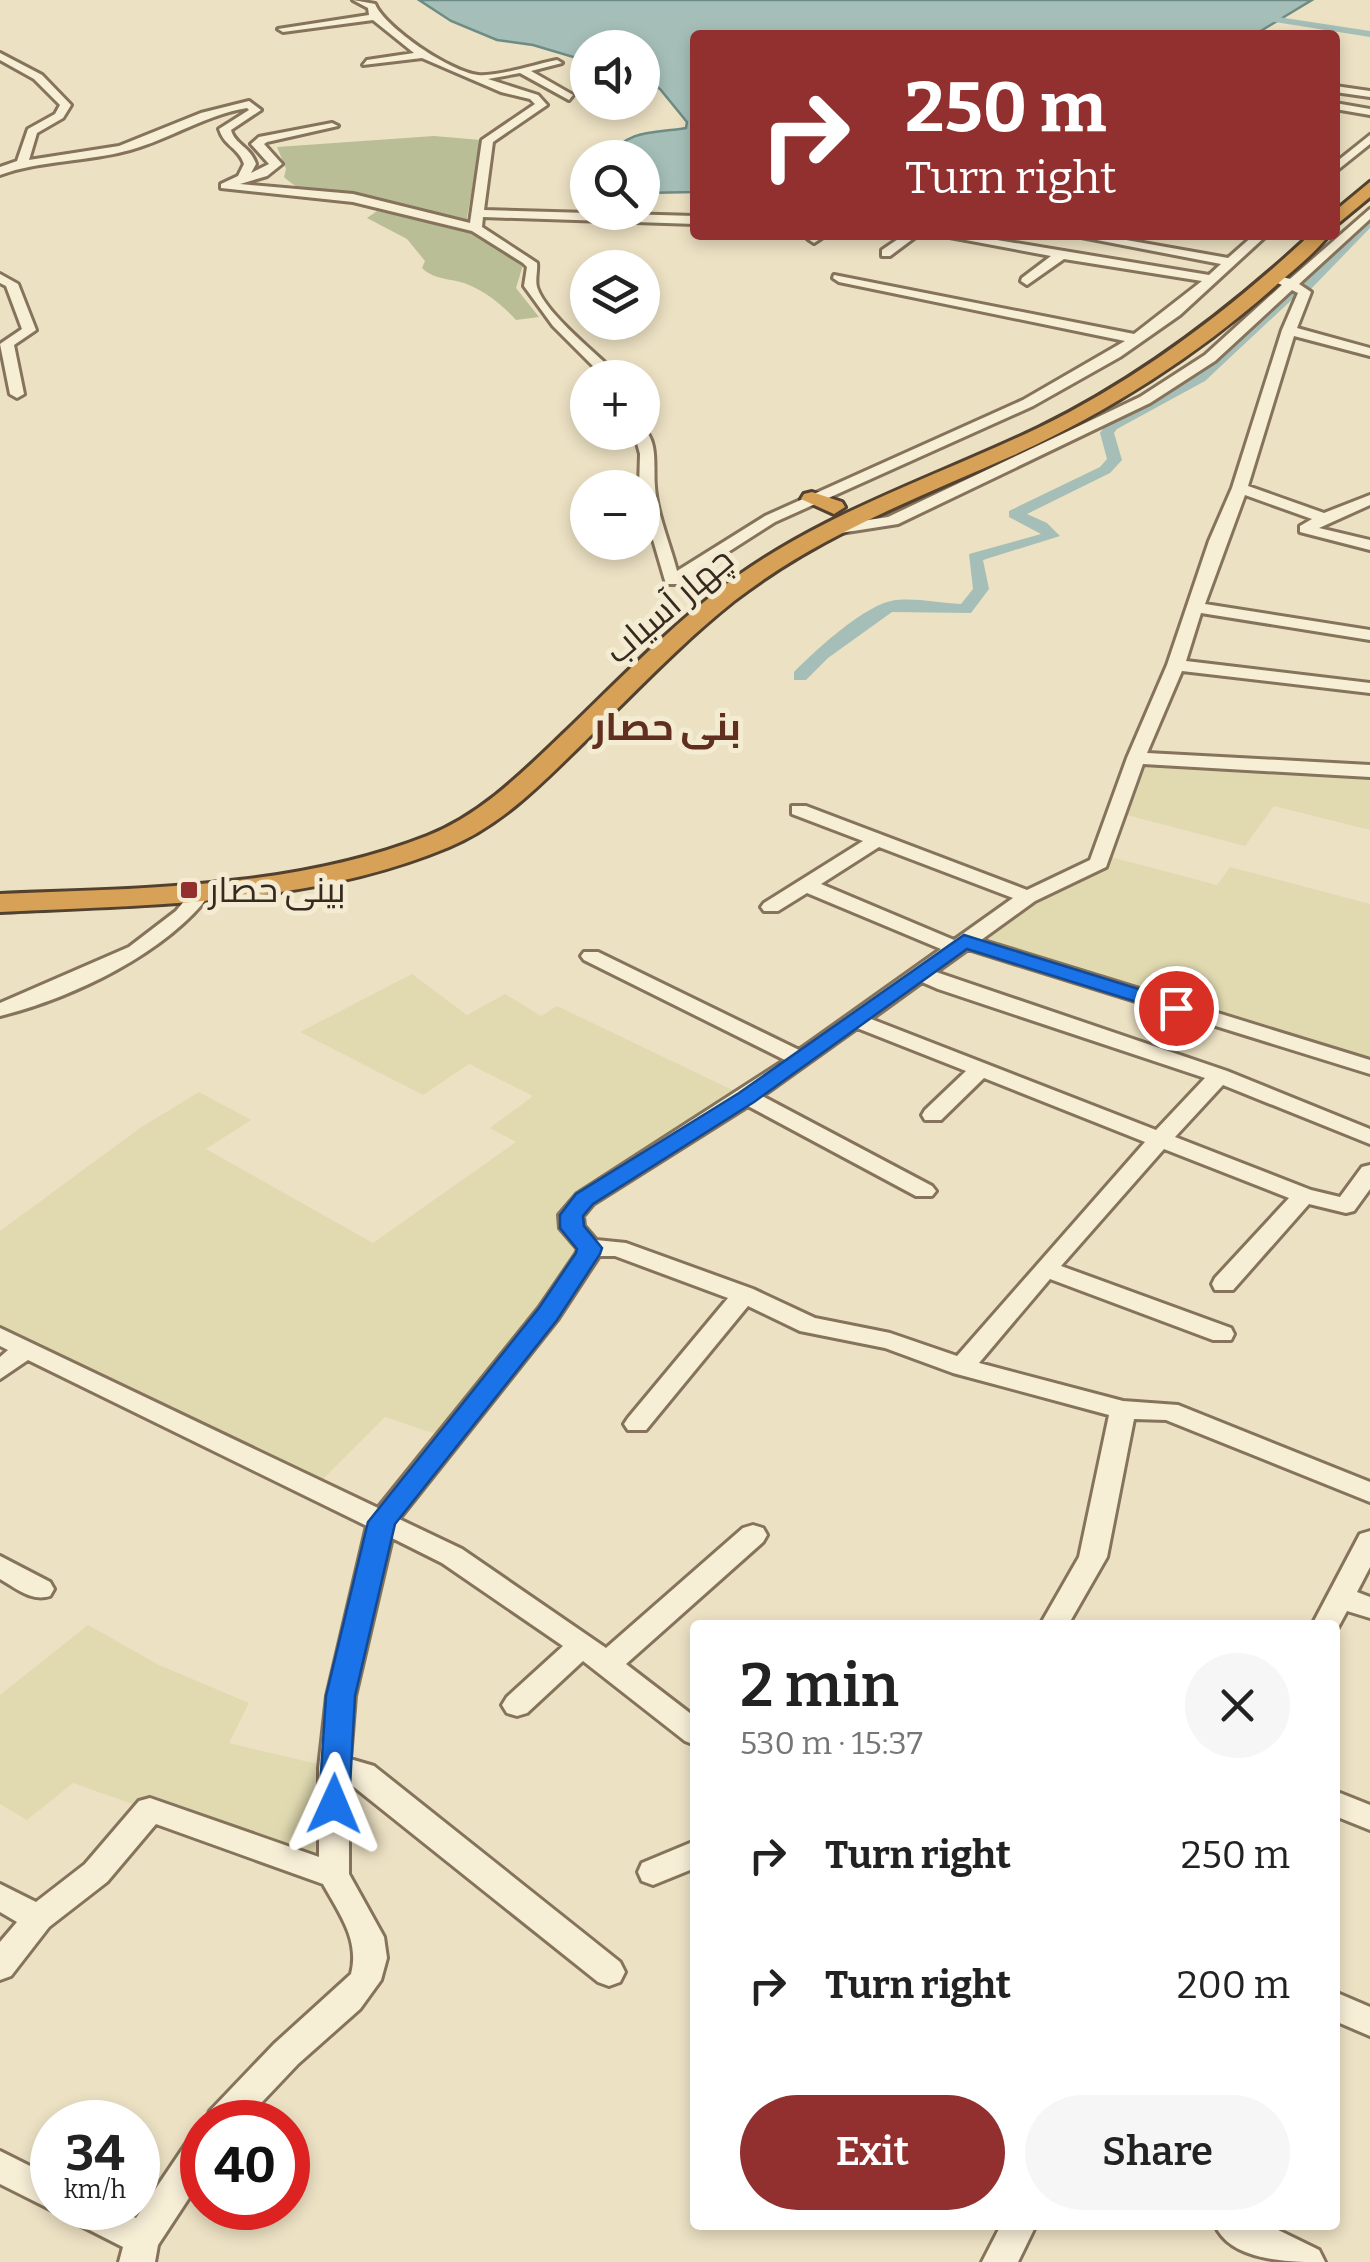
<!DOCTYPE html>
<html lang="en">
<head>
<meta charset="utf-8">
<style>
	:root { --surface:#fff; --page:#f6f6f6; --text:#222; --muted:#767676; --accent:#91302e }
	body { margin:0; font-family:Bitter,Cairo,serif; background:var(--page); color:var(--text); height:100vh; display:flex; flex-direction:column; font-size:38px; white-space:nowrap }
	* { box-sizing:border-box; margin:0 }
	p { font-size:32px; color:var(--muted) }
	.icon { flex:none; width:55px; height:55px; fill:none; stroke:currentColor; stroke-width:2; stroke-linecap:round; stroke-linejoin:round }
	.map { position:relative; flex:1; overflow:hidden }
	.side { position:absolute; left:690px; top:1620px; width:650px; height:610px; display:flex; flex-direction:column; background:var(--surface); border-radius:10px; box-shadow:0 5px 15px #0003 }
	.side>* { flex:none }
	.top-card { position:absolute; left:690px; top:30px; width:650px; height:210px; border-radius:10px; box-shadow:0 5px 15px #0003; background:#91302e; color:#fff; overflow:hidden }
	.fabs { position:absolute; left:570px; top:30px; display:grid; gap:20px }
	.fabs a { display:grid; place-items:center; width:90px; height:90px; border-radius:50%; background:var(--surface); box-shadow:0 5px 15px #0003; font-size:50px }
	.speed { position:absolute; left:30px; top:2100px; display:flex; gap:20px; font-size:50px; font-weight:700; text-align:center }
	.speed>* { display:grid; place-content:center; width:130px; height:130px; border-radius:50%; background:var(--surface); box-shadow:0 5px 15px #0003; line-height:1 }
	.speed small { font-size:25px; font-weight:400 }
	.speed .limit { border:15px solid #d22; background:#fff; color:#111 }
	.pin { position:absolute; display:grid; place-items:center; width:85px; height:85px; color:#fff; margin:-42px; border:5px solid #fff; border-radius:50%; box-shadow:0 2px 10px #0007 }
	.me { position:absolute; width:110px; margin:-55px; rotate:1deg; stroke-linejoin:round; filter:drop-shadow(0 0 8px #0008) }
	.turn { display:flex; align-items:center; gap:35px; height:210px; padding:0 50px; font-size:45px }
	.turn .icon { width:130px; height:130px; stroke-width:2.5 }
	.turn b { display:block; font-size:70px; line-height:85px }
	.round { display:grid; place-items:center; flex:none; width:105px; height:105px; border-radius:52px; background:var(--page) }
	.headline { display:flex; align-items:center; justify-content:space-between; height:170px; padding:0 50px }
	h1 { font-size:60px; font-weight:600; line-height:75px }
	.primary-button { display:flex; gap:20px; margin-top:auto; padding:20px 50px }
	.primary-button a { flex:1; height:115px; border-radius:60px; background:var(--accent); color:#fff; font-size:40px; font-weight:600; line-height:115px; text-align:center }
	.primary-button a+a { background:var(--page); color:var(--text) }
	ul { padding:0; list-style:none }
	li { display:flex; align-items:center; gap:30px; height:130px; padding:0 50px }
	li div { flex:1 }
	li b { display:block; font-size:38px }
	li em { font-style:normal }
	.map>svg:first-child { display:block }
</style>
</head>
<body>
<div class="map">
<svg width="1370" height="2262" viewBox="0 0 1370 2262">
	<rect width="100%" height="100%" fill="#ece1c3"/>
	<g fill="#e1dab1">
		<polygon points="1136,758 1370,771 1370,830 1274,806 1245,846 1119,813"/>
		<polygon points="1103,855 1217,885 1230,867 1370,904 1370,1067 964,941"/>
		<polygon points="412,974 467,1015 505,994 541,1016 557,1006 747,1097 572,1215 590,1248 450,1439 385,1417 314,1488 0,1336 0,1231 140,1128 199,1092 251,1120 206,1149 373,1243 516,1142 490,1128 533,1096 469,1064 423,1095 300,1032"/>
		<polygon points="88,1625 159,1665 249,1703 229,1743 334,1768 334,1875 73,1783 27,1820 0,1804 0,1695"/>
	</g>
	<g fill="#b9be97">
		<path d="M434,136L481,140L466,223C453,220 441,214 429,211C387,200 315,208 284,177L286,169L277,147Z"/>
		<path d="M377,211L476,231L523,265L516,288L539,317L516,320C502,305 488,293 469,285C454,278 435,281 422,268L425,261L407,239L367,218Z"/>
	</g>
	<path fill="#a5bfb8" stroke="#6d8c85" stroke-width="2.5" d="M419,0H1312L1254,35H695V192L643,193L642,158L607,157C632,128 651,134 686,128L687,122L660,89L643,78L642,48H588L587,59H580L533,45L497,40L451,21Z"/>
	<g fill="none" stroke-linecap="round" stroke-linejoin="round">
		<g fill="#a5bfb8" fill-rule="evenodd">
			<polygon points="1252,13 1370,31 1370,37 1249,18"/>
			<polygon points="1370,217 1370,228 1309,291 1299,291 1299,285"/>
			<path d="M1287,291L1298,294L1205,381L1117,429L1114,433L1122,460L1110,473L1027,514L1047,523L1060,536L983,560L989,589L971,613L892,612L828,658L806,680H794V672C815,651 867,602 897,600C917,598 940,603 961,604L973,589L969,554L1041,534L1009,517V511L1100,467L1107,459L1100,433L1107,423L1195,375Z"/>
		</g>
		<g stroke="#85735b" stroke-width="6">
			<g id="minor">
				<path d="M353,0L375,4C385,28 451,72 478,75C497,77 536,64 557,60L562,63L531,71L573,95L569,100L520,73L488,79L538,95L547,105L493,142L484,210L695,216V224L483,217L482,227L537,263C538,270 535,280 537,287C545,314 601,357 621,378H605L553,326L524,286L527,267L523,263L472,231L353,202L221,188V184L238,176L244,164C239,148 224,146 219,129L249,110L247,108C205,115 170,139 130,150C87,162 40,160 0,175V167L17,161L28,129L55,114L60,105L34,79L0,60V53L42,75L71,105L63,118L37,133L29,160L119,146L201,113L249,101L261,110L231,130C235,145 250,146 256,164L251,173L269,164L251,144L259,137L332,123L338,126L267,142L264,144L282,164L267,176L240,184L353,194L470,223L482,140L535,104L530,99L501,92L422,58L363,65L367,60L414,53L373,20L283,32L278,29L369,15L368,8Z"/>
				<polygon points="1335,86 1370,91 1370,97 1335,92"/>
				<polygon points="1335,103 1370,109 1370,115 1335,109"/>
				<polygon points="1370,135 1370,144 1335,172 1335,163"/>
				<path d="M1370,209V219L1299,284L1311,292L1297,328L1370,348V356L1294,336L1248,486L1324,513L1370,495V505L1319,528L1370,540V550L1300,532V526L1312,519L1245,495L1205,604L1370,630V640L1201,613L1186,661L1370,683V693L1182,671L1147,753L1370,765V777L1143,764L1106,867L1035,901L981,940L1370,1060V1074L968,949L936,972L1227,1071L1370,1129V1144L1223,1085L1175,1137L1311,1190L1340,1197L1362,1167L1370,1165V1189L1354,1211L1346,1213L1309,1204L1233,1290H1215L1212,1284L1215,1278L1289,1198L1164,1149L1061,1266L1231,1328L1234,1334L1231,1340H1213L1050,1279L979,1363L1123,1401L1178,1405L1370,1482V1502L1166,1420L1134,1419L1107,1557L1068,1625H1040L1079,1557L1109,1415L953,1373L885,1348L800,1331L748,1306L646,1430H628L624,1424L628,1418L728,1298L615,1256H599L557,1320L399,1519L462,1549L606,1648L743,1528L753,1525L763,1528L767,1535L763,1542L626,1664L695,1717V1745L685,1741L583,1661L527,1713L517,1716L507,1713L502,1705L507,1697L563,1646L442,1563L392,1538L355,1696L350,1759L374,1766L620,1962L625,1972L620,1982L609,1986L598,1982L349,1783V1874L384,1937L387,1958L381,1980L360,2009L298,2064L243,2122H205L210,2111L274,2044L351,1974C360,1940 339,1913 323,1884L156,1824L107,1882L49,1927L11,1976L0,1980V1942L17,1922L0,1912V1884L36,1902L85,1864L139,1801L150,1798L319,1857V1768L327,1696L367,1526L28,1360L0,1379V1357L8,1350L0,1346V1328L378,1508L539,1308L576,1254L578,1249L560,1228L559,1215L577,1194L785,1060L584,960L581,956L584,952H598L799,1050L941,949L807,893L778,911H764L761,907L764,903L863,841L792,814V806H806L1027,890L1090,860L1127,758L1167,665L1209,541L1232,488L1282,330L1298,293L1292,290L1215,361L1150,403L898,524L834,534L826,529L828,526L888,517L1140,397L1205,355L1282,285L1271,280V274L1290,279ZM879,847L1013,898L954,940L821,884ZM922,982L938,989L1205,1078L1156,1130L871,1019ZM857,1028L966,1071L925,1110L922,1115L925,1120H941L984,1078L1145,1142L957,1356L890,1333L815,1318L753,1289L626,1243L596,1240L584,1226L583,1216L593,1204L748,1106L916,1196H932L936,1191L932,1186L762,1096Z"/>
				<polygon points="812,235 826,235 814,243 808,239"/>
				<polygon points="904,235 918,235 890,256 882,256 882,250"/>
				<path d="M939,235H967L1209,275L1221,264L1071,235H1098L1228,258L1254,235H1267L1180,315L1120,357L1033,406L775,522L678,584H666L642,502V488H639L640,454L634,432H642V428C659,440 653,468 655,487C657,514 670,544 677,571L765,516L1023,400L1125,341L839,282L833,278L834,275L1134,334L1202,281L1064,259L1027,285L1021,281L1022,278L1051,256Z"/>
				<polygon points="0,274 18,284 36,330 14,345 24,394 17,398 10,394 0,344 22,329 6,286 0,283"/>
				<path d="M201,887L211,893C167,953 72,998 0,1016V1003L129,947L176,911L194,889Z"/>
				<polygon points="1370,1531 1370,1567 1357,1592 1370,1597 1370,1618 1347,1611 1335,1633 1335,1625 1312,1625 1360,1534"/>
				<path d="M0,1556L50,1582L54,1589L50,1596C31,1602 16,1588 0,1579Z"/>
				<polygon points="1335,1791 1370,1805 1370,1830 1335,1816"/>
				<polygon points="695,1841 695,1868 653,1885 642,1881 638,1872 642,1863"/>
				<polygon points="1335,1992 1370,2007 1370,2036 1335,2021"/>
				<polygon points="202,2133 202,2178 158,2245 155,2262 119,2262 123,2247 68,2219 63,2208 114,2208 136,2218 190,2138"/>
				<polygon points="0,2151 52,2177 52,2208 58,2208 52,2210 0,2184"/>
				<polygon points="1001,2225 1036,2225 1018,2262 982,2262"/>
				<path d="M1215,2225H1268L1319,2250L1325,2262C1291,2262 1231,2262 1215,2225Z"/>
			</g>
		</g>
		<g stroke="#53412f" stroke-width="6">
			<g id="highway">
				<polygon points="1370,182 1370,197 1335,226 1335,211"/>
				<path d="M1310,235H1329C1313,255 1292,271 1273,288C1196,356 1108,412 1014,455C917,498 819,535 734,601C680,644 632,695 582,744C542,783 502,825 449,847C308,906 150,904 0,912V894C142,888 292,889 427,836C481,815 523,772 565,732C614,685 662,635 715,593C812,516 929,480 1038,428C1139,379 1228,311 1310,235Z"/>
				<polygon points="812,492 842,502 845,507 834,514 801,499 804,494"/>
			</g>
		</g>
		<use href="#minor" fill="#f7eed6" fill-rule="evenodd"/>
		<use href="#highway" fill="#d7a258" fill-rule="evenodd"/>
	</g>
	<polygon fill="#1a73e8" stroke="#114b97" stroke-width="2.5" points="964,935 1184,1003 1187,1008 1184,1012 1169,1012 967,949 754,1102 593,1204 583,1216 584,1226 602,1248 600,1254 557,1320 395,1524 355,1696 349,1804 345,1812 334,1816 323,1812 319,1804 326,1696 368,1522 539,1308 576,1253 577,1249 560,1228 560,1215 576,1194 739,1093"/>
	<rect fill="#91302e" stroke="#f4ebd3" stroke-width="4" x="179" y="880" width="20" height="20" rx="5"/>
	<g text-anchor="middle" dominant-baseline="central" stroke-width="10" stroke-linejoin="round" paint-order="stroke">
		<g font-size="35" fill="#362a1e" stroke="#f4ebd3">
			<text transform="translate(669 605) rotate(-41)">چهار آسیاب</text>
		</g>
		<g font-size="35" fill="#362a1e" stroke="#f4ebd3" text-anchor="start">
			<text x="209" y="890">بینی حصار</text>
		</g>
		<g font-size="38" font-weight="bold" fill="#602f20" stroke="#f4ebd3">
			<text x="667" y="727">بنی حصار</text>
		</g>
	</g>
</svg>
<div class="fabs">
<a><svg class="icon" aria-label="sound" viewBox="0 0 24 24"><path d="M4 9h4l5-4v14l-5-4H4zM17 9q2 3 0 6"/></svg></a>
<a><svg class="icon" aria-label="search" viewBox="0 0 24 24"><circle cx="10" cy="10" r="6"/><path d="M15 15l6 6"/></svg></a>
<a><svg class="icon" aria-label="layers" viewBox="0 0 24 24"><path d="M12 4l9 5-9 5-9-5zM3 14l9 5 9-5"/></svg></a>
<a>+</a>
<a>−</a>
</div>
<div class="speed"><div>34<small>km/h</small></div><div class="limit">40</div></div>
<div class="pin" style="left:1176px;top:1008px;background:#d93025"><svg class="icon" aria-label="arrive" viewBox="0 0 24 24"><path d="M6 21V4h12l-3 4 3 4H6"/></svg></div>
<svg class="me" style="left:334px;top:1804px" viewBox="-20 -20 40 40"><path d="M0-17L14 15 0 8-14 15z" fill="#1a73e8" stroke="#fff" stroke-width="4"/></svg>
<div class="top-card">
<div class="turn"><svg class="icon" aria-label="right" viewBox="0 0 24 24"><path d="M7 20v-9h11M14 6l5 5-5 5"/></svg><div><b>250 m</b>Turn right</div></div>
</div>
<section class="side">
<div class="headline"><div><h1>2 min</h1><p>530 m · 15:37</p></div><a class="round"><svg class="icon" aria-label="close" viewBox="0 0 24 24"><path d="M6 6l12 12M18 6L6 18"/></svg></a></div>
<ul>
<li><svg class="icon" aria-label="right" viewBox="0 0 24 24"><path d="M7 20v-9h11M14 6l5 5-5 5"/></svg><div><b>Turn right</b></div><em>250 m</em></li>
<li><svg class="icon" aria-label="right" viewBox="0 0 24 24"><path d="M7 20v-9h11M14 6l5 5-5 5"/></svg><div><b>Turn right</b></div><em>200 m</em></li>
</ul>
<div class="primary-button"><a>Exit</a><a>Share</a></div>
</section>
</div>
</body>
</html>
